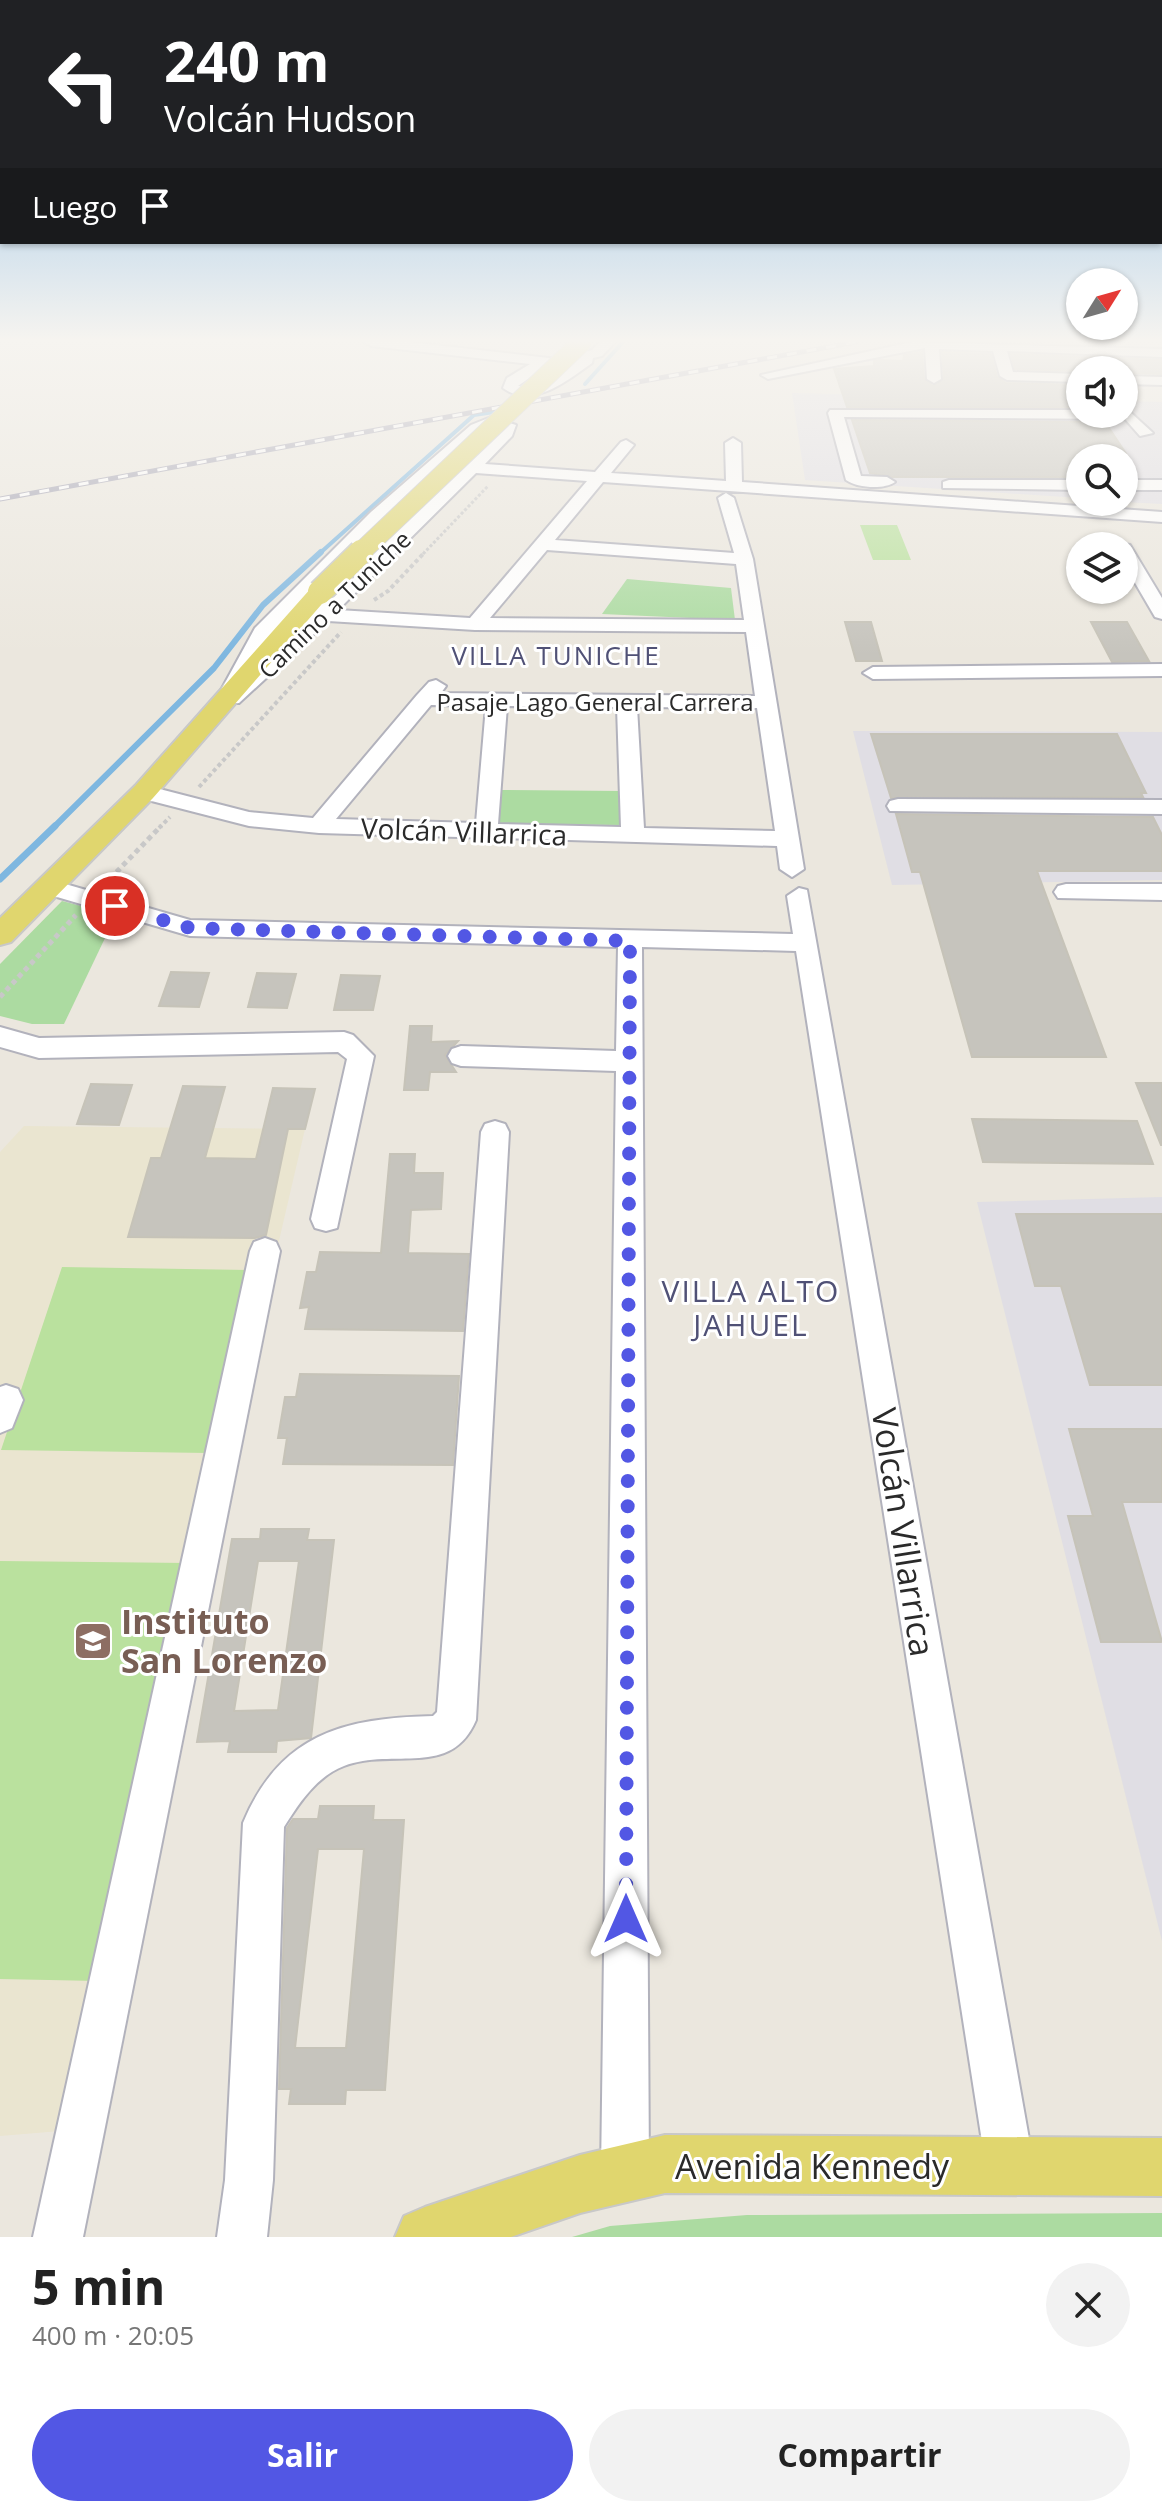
<!DOCTYPE html>
<html lang="es">
<head>
<meta charset="utf-8">
<style>
	:root { --surface:#fff; --page:#f2f2f2; --text:#222; --muted:#767676; --accent:#5257e4 }
	body { margin:0; font-family:"Open Sans",sans-serif; background:var(--page); color:var(--text); height:100vh; display:flex; flex-direction:column; font-size:30px; white-space:nowrap }
	* { box-sizing:border-box; margin:0 }
	p { font-size:26px; color:var(--muted) }
	.icon { flex:none; width:44px; height:44px; fill:none; stroke:currentColor; stroke-width:2; stroke-linecap:round; stroke-linejoin:round }
	.map { position:relative; height:2237px; overflow:hidden }
	.sheet { display:flex; flex-direction:column; background:var(--surface); flex:1 }
	.sheet>* { flex:none }
	.hud { position:absolute; left:0px; top:0px; width:1162px; height:244px; box-shadow:0 2px 6px #0004; background:#202124; color:#fff; overflow:hidden }
	.needle { width:52px; rotate:53deg }
	.controls { position:absolute; left:1066px; top:268px; display:grid; gap:16px }
	.controls a { display:grid; place-items:center; width:72px; height:72px; border-radius:50%; background:var(--surface); box-shadow:0 2px 6px #0004; font-size:40px }
	.pin { position:absolute; display:grid; place-items:center; width:68px; height:68px; color:#fff; margin:-34px; border:4px solid #fff; border-radius:50%; box-shadow:0 2px 8px #0007 }
	.me { position:absolute; width:88px; margin:-44px; rotate:0deg; stroke-linejoin:round; filter:drop-shadow(0 0 6px #0008) }
	.turn { display:flex; align-items:center; gap:28px; height:168px; padding:0 32px; font-size:36px }
	.turn .icon { width:104px; height:104px; stroke-width:2.5 }
	.turn b { display:block; font-size:56px; line-height:68px }
	.then { display:flex; align-items:center; height:76px; padding:0 32px; background:#0003; gap:16px; font-size:30px }
	.round { display:grid; place-items:center; flex:none; width:84px; height:84px; border-radius:42px; background:var(--page) }
	.summary { display:flex; align-items:center; justify-content:space-between; height:136px; padding:0 32px }
	h1 { font-size:48px; font-weight:700; line-height:60px }
	.action { display:flex; gap:16px; margin-top:auto; padding:16px 32px }
	.action a { flex:1; height:92px; border-radius:48px; background:var(--accent); color:#fff; font-size:32px; font-weight:700; line-height:92px; text-align:center }
	.action a+a { background:var(--page); color:var(--text) }
	.map>svg:first-child { display:block }
</style>
</head>
<body>
<div class="map">
<svg width="1162" height="2237" viewBox="0 0 1162 2237">
	<rect width="100%" height="100%" fill="#ebe7de"/>
	<g fill="#e0dee4">
		<polygon points="792,393 1080,400 1080,414 1124,414 1124,401 1162,402 1162,504 1124,502 1124,458 1080,458 1080,498 805,480"/>
		<polygon points="853,731 1162,732 1162,880 892,885"/>
		<polygon points="1162,1197 1162,1941 977,1202"/>
	</g>
	<polygon fill="#eae5d0" points="24,1126 305,1129 72,2130 0,2136 0,1152"/>
	<g fill="#acdba1">
		<polygon points="627,579 731,588 735,620 602,614"/>
		<polygon points="498,790 622,791 622,825 498,824"/>
		<polygon points="62,901 116,915 64,1024 32,1024 0,1016 0,964"/>
		<polygon points="1162,2213 1162,2237 572,2237 610,2226 747,2215"/>
	</g>
	<g fill="#bae19e">
		<polygon points="860,525 897,525 911,560 873,560"/>
		<polygon points="62,1267 248,1270 208,1453 1,1450"/>
		<polygon points="0,1561 188,1563 98,1981 0,1979"/>
	</g>
	<g fill="none" stroke-linecap="round" stroke-linejoin="round">
		<g stroke="#7eb7e0" stroke-width="4">
			<polyline points="585,384 623,342"/>
			<polyline points="319,554 474,415 494,412"/>
		</g>
		<polyline stroke="#7eb7e0" stroke-width="6" points="53,828 214,668 263,605 321,552"/>
		<polyline stroke="#7eb7e0" stroke-width="7" points="0,879 55,826"/>
	</g>
	<g fill="#c6c4bd" stroke="#c6c3b8" stroke-width="2" fill-rule="evenodd">
		<polygon points="922,352 924,379 933,386 944,379 942,352 991,354 997,377 1006,383 1080,385 1080,407 847,407 834,369 874,366 874,361 878,360 903,361 904,355"/>
		<polygon points="1011,354 1162,360 1162,374 1015,369"/>
		<polygon points="852,420 1105,422 1129,458 1080,458 1080,477 892,477 870,473"/>
		<polygon points="845,622 871,622 882,661 856,661"/>
		<polygon points="1091,622 1127,622 1149,661 1112,662"/>
		<polygon points="871,734 1117,734 1146,793 1141,793 1143,797 891,798"/>
		<polygon points="896,814 1153,817 1162,835 1162,871 1037,871 1106,1057 972,1057 920,872 912,872"/>
		<polygon points="171,972 209,973 199,1007 159,1006"/>
		<polygon points="257,973 296,974 287,1008 248,1007"/>
		<polygon points="341,975 380,976 373,1010 334,1010"/>
		<polygon points="410,1026 432,1026 431,1042 458,1041 445,1055 456,1072 430,1072 428,1090 404,1090"/>
		<polygon points="1136,1083 1162,1083 1162,1145 1161,1145"/>
		<polygon points="91,1084 132,1085 119,1125 77,1124"/>
		<polygon points="183,1086 225,1087 205,1158 256,1159 273,1088 315,1089 305,1129 288,1129 266,1235 255,1238 128,1237 151,1158 161,1158"/>
		<polygon points="972,1119 1137,1121 1153,1164 983,1162"/>
		<polygon points="390,1154 415,1154 414,1173 443,1173 441,1209 411,1210 408,1253 469,1254 463,1331 305,1329 309,1307 300,1308 307,1272 316,1272 320,1252 381,1253"/>
		<polygon points="1016,1214 1162,1214 1162,1385 1090,1385 1061,1286 1035,1286"/>
		<polygon points="300,1374 459,1376 453,1465 283,1464 287,1438 278,1438 285,1397 296,1397"/>
		<polygon points="1069,1429 1162,1429 1162,1502 1122,1502 1162,1642 1101,1642 1068,1516 1093,1516"/>
		<path d="M261,1529H309L307,1540H334L311,1738L277,1741L276,1752H228L230,1741L197,1742L232,1539H260ZM258,1561H299L278,1710L234,1711Z"/>
		<path d="M320,1806H374L373,1820H404L385,2090H346L345,2104H289L291,2089H279L287,1828L293,1819H318ZM318,1849H364L346,2048H295Z"/>
	</g>
	<g fill="none" stroke-linecap="round" stroke-linejoin="round">
		<g stroke="#b2b2bc" stroke-width="4">
			<g id="minor">
				<path d="M364,342H409L557,359L592,350L600,342H615L602,356L593,358L592,363C568,380 532,410 503,388L507,378L530,364L371,346ZM574,363L537,385L518,386L546,366Z"/>
				<polygon points="912,342 1162,349 1162,357 1007,351 1013,372 1080,374 1080,382 1007,380 1000,376 993,351 939,349 941,379 934,383 927,379 925,348 768,379 761,375"/>
				<polygon points="1124,376 1162,377 1162,385 1124,384"/>
				<path d="M830,410H1080V414H1124V411H1129L1153,433L1140,436L1125,419L844,417L861,476L887,477L895,482C884,490 857,488 846,480L828,413Z"/>
				<path d="M491,417L516,425L512,436L485,464L595,472L621,442L626,440L634,445L611,473L726,481L725,443L733,438L741,443L742,482L1162,512V522L603,482L555,540L734,553L718,498L726,493L734,498L753,559L804,869L792,877L780,869L777,846L319,833L249,826L136,797L133,792L136,787L144,785L249,812L313,818L417,695L429,682L436,680L446,686L441,693L755,696L746,632L475,630L328,621L239,703H225L220,692L255,628L371,512L471,425ZM493,426L501,428L500,432L468,463L455,464L453,467L459,471L250,672L270,635L383,520L481,431ZM476,473L587,481L470,618L338,610ZM547,550L736,564L744,620L490,618ZM431,705L486,706L476,823L336,819ZM507,706L617,707L621,827L498,824ZM637,707L757,708L775,831L644,828Z"/>
				<polygon points="949,480 1080,480 1080,490 943,488 943,482"/>
				<rect x="1124" y="480" width="38" height="10"/>
				<polygon points="1124,544 1130,545 1162,598 1162,619 1155,617 1124,564 1124,546 1117,546"/>
				<polygon points="1162,664 1162,676 873,679 863,673 873,667"/>
				<polygon points="898,799 1162,800 1162,814 890,811 887,806 890,801"/>
				<polygon points="48,879 190,920 793,934 787,896 799,888 807,890 1034,2167 1027,2184 1010,2191 993,2184 986,2167 796,951 642,947 649,2173 642,2190 625,2197 608,2190 601,2173 616,1071 461,1066 452,1063 448,1056 452,1049 461,1046 616,1051 618,947 190,936 40,892 36,887 40,882"/>
				<polygon points="1066,884 1162,884 1162,900 1058,898 1054,892 1058,886"/>
				<polygon points="0,1027 39,1038 344,1032 353,1035 374,1056 337,1228 326,1231 315,1228 311,1219 347,1059 338,1052 39,1058 0,1047"/>
				<path d="M495,1121L505,1124L509,1132L476,1720C451,1779 394,1747 344,1766C317,1776 299,1803 284,1827L273,2180L267,2237H217L225,2180L243,1823C280,1734 344,1718 433,1716L437,1712L481,1132L485,1124Z"/>
				<polygon points="265,1238 276,1242 280,1251 83,2237 33,2237 250,1251 254,1242"/>
				<polygon points="6,1385 18,1389 23,1400 12,1428 0,1433 0,1387"/>
			</g>
		</g>
		<g stroke="#c8c8c8" stroke-width="4">
			<g id="major">
				<polygon points="320,585 331,592 328,597 153,798 11,942 0,945 0,918 135,786 312,587"/>
				<polygon points="665,2135 1162,2138 1162,2196 665,2193 580,2213 511,2237 395,2237 404,2216 425,2207 580,2155"/>
			</g>
		</g>
		<polyline stroke="#c8c8c8" stroke-width="3" stroke-dasharray="3 2" stroke-linecap="butt" points="423,554 488,486"/>
		<g stroke="#c8c8c8" stroke-width="4" stroke-dasharray="4 3" stroke-linecap="butt">
			<polyline points="374,600 388,591 425,552"/>
			<polyline points="199,787 341,632"/>
			<polyline points="159,828 170,817"/>
		</g>
		<g stroke="#c8c8c8" stroke-width="5" stroke-dasharray="5 4" stroke-linecap="butt">
			<polyline points="104,885 161,826"/>
			<polyline points="0,997 76,915"/>
		</g>
		<use href="#minor" fill="#fff" fill-rule="evenodd"/>
		<use href="#major" fill="#e0d66e" fill-rule="evenodd"/>
		<g stroke="#a2a1b2" stroke-width="5">
			<polyline id="rail" points="0,499 856,342"/>
		</g>
		<use href="#rail" stroke="#fff" stroke-width="3" stroke-dasharray="10" stroke-linecap="butt"/>
		<g stroke="#c8c8c8" stroke-width="21" stroke-linecap="butt">
			<polyline id="major-bridge-far1" points="359,554 582,342"/>
		</g>
		<g stroke="#c8c8c8" stroke-width="27" stroke-linecap="butt">
			<polyline id="major-bridge" points="320,592 361,552"/>
		</g>
		<use href="#major-bridge-far1" stroke="#e0d66e" stroke-width="19"/>
		<use href="#major-bridge" stroke="#e0d66e" stroke-width="24"/>
	</g>
	<linearGradient id="sky" x2="0" y2="1"><stop stop-color="#7db5e5"/><stop offset="0.52" stop-color="#f6f4f0"/><stop offset="1" stop-color="#f6f4f0" stop-opacity="0"/></linearGradient>
	<rect width="1162" height="655" fill="url(#sky)"/>
	<g fill="none" stroke-linecap="round" stroke-linejoin="round">
		<polyline stroke="#5257e4" stroke-width="14" stroke-dasharray="0 25.2" points="115,906 190,928 630,941 626,1919"/>
	</g>
	<defs>
		<g id="school-square" transform="scale(2)"><rect x="-9" y="-9" width="18" height="18" rx="4" fill="#8d6e63" stroke="#fff"/><path d="M0-5L7-2L0 1L-7-2ZM-4 1L0 2.5L4 1V4Q0 6-4 4Z" fill="#fff"/></g>
	</defs>
	<g fill-rule="evenodd">
		<use href="#school-square" x="93" y="1641"/>
	</g>
	<g text-anchor="middle" dominant-baseline="central" stroke-width="6" stroke-linejoin="round" paint-order="stroke">
		<g font-size="24" fill="#2a2a2a" stroke="#fff">
			<text transform="translate(334 604) rotate(-44)">Camino a Tuniche</text>
			<text x="595" y="701">Pasaje Lago General Carrera</text>
		</g>
		<g font-size="26" letter-spacing="2" fill="#505176" stroke="#fff">
			<text x="556" y="655">VILLA TUNICHE</text>
		</g>
		<g font-size="28" fill="#2a2a2a" stroke="#fff">
			<text transform="translate(464 831) rotate(2)">Volcán Villarrica</text>
		</g>
		<g font-size="30" letter-spacing="2" fill="#505176" stroke="#fff">
			<text x="751" y="1290">VILLA ALTO<tspan x="751" dy="34">JAHUEL</tspan></text>
		</g>
		<g font-size="34" fill="#2a2a2a" stroke="#fff">
			<text transform="translate(904 1532) rotate(81)">Volcán Villarrica</text>
			<text x="812" y="2166">Avenida Kennedy</text>
		</g>
		<g font-size="34" font-weight="bold" fill="#785e54" stroke="#fff" text-anchor="start">
			<text x="121" y="1621">Instituto<tspan x="121" dy="39">San Lorenzo</tspan></text>
		</g>
	</g>
</svg>
<div class="controls">
<a><svg class="needle" viewBox="-14 -14 28 28"><path d="M0-13l5 13h-10z" fill="#e53935"/><path d="M0 13l5-13h-10z" fill="#767676"/></svg></a>
<a><svg class="icon" aria-label="sound" viewBox="0 0 24 24"><path d="M4 9h4l5-4v14l-5-4H4zM17 9q2 3 0 6"/></svg></a>
<a><svg class="icon" aria-label="search" viewBox="0 0 24 24"><circle cx="10" cy="10" r="6"/><path d="M15 15l6 6"/></svg></a>
<a><svg class="icon" aria-label="layers" viewBox="0 0 24 24"><path d="M12 4l9 5-9 5-9-5zM3 14l9 5 9-5"/></svg></a>
</div>
<div class="pin" style="left:115px;top:906px;background:#d93025"><svg class="icon" aria-label="arrive" viewBox="0 0 24 24"><path d="M6 21V4h12l-3 4 3 4H6"/></svg></div>
<svg class="me" style="left:626px;top:1919px" viewBox="-20 -20 40 40"><path d="M0-17L14 15 0 8-14 15z" fill="#5257e4" stroke="#fff" stroke-width="4"/></svg>
<div class="hud">
<div class="turn"><svg class="icon" aria-label="left" viewBox="0 0 24 24"><path d="M17 20v-9H6M10 6l-5 5 5 5"/></svg><div><b>240 m</b>Volcán Hudson</div></div>
<div class="then">Luego<svg class="icon" aria-label="arrive" viewBox="0 0 24 24"><path d="M6 21V4h12l-3 4 3 4H6"/></svg></div>
</div>
</div>
<section class="sheet">
<div class="summary"><div><h1>5 min</h1><p>400 m · 20:05</p></div><a class="round"><svg class="icon" aria-label="close" viewBox="0 0 24 24"><path d="M6 6l12 12M18 6L6 18"/></svg></a></div>
<div class="action"><a>Salir</a><a>Compartir</a></div>
</section>
</body>
</html>
